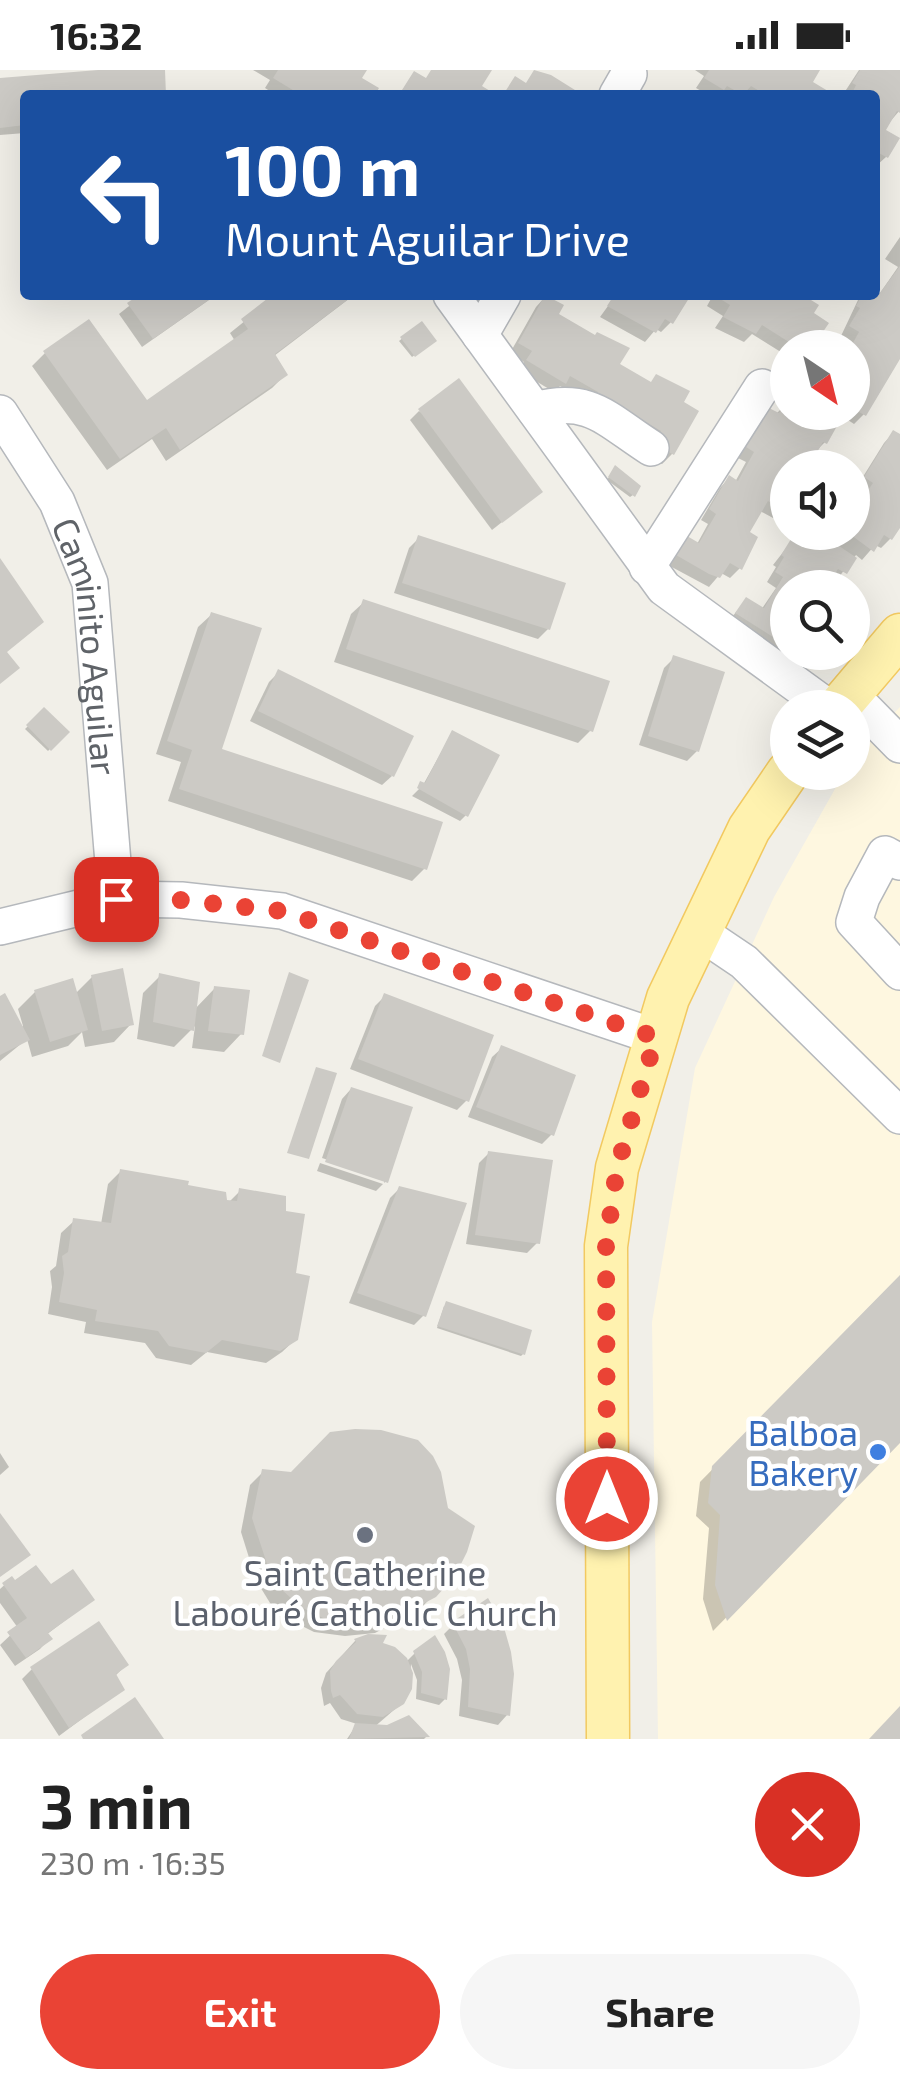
<!DOCTYPE html>
<html lang="en">
<head>
<meta charset="utf-8">
<style>
	:root { --surface:#fff; --page:#f6f6f6; --text:#222; --muted:#767676; --accent:#ea4335 }
	body { margin:0; font-family:"Exo 2",sans-serif; background:var(--page); color:var(--text); height:100vh; display:flex; flex-direction:column; font-size:38px; white-space:nowrap }
	* { box-sizing:border-box; margin:0 }
	p { font-size:32px; color:var(--muted) }
	.icon { flex:none; width:55px; height:55px; fill:none; stroke:currentColor; stroke-width:2; stroke-linecap:round; stroke-linejoin:round }
	.map { position:relative; height:1669px; overflow:hidden }
	.details { display:flex; flex-direction:column; background:var(--surface); flex:1 }
	.details>* { flex:none }
	.top-card { position:absolute; left:20px; top:20px; width:860px; height:210px; border-radius:10px; box-shadow:0 10px 40px #0002; background:#1a4fa0; color:#fff; overflow:hidden }
	.needle { width:65px; rotate:145deg }
	.buttons { position:absolute; left:770px; top:260px; display:grid; gap:20px }
	.buttons a { display:grid; place-items:center; width:100px; height:100px; border-radius:50%; background:var(--surface); box-shadow:0 10px 40px #0002; font-size:50px }
	.pin { position:absolute; display:grid; place-items:center; width:85px; height:85px; color:#fff; margin:-42px; border-radius:20px; box-shadow:0 5px 15px #0006 }
	.me { position:absolute; width:110px; margin:-55px; rotate:0deg; stroke-linejoin:round; filter:drop-shadow(0 0 8px #0008) }
	.turn { display:flex; align-items:center; gap:35px; height:210px; padding:0 40px; font-size:45px }
	.turn .icon { width:130px; height:130px; stroke-width:2.5 }
	.turn b { display:block; font-size:70px; line-height:85px }
	.round { display:grid; place-items:center; flex:none; width:105px; height:105px; border-radius:52px; background:var(--page) }
	.head { display:flex; align-items:center; justify-content:space-between; height:170px; padding:0 40px }
	h1 { font-size:60px; font-weight:700; line-height:75px }
	.button { display:flex; gap:20px; margin-top:auto; padding:20px 40px }
	.button a { flex:1; height:115px; border-radius:60px; background:var(--accent); color:#fff; font-size:40px; font-weight:700; line-height:115px; text-align:center }
	.button a+a { background:var(--page); color:var(--text) }
	.status { display:flex; justify-content:space-between; align-items:center; height:70px; padding:0 50px; background:var(--surface); direction:ltr }
	.status svg { height:28px; fill:currentColor }
	.map>svg:first-child { display:block }
</style>
</head>
<body>
<div class="status"><b>16:32</b><svg viewBox="0 0 49 12"><path d="M0 12V9h3v3zM5 12V6h3v6zM10 12V3h3v9zM15 12V0h3v12zM26 1h20v11H26zM47 4h2v5h-2z"/></svg></div>
<div class="map">
<svg width="900" height="1669" viewBox="0 0 900 1669">
	<rect width="100%" height="100%" fill="#f1efe8"/>
	<polygon fill="#fef7e0" points="900,637 900,1669 658,1669 652,1252 695,998 774,827 844,703 852,702 856,682"/>
	<g fill="#0003">
		<polygon points="128,0 162,0 163,25 25,25 25,63 0,65 0,11"/>
		<polygon points="253,0 364,0 359,9 372,25 276,25 265,18 270,10"/>
		<polygon points="695,0 815,0 809,13 823,25 708,25 696,18 704,6"/>
		<polygon points="859,0 900,0 900,40 883,60 886,87 876,96 875,25 844,23"/>
		<polygon points="900,167 900,284 864,344 854,354 836,342 852,342 852,278 848,278 851,272 841,266 858,230 862,225 878,226 898,197 885,189"/>
		<polygon points="143,225 216,225 142,277 119,244"/>
		<polygon points="277,225 354,225 274,286 285,305 272,318 166,391 152,369 107,400 32,296 45,283 147,333 235,271 230,263"/>
		<polygon points="616,225 688,225 671,252 661,262 656,259 645,272 600,247"/>
		<polygon points="713,225 798,225 810,243 810,278 788,278 787,306 776,299 784,284 752,264 744,272 715,258 723,246 707,236"/>
		<polygon points="545,227 555,245 617,295 696,342 672,384 662,394 646,384 590,333 560,316 554,322 519,301 524,292 510,283 536,237"/>
		<polygon points="421,254 433,271 412,287 399,271"/>
		<polygon points="788,332 788,342 825,372 815,382 788,398 782,439 773,448 760,441 746,463 740,498 730,508 721,503 709,517 668,495 688,469 697,474 708,454 701,450 720,418 729,408 735,412 746,392 738,388 760,351 770,341 776,344"/>
		<polygon points="419,341 540,422 492,460 410,350"/>
		<polygon points="893,363 900,367 900,453 890,469 881,478 875,475 862,490 856,485 835,512 829,508 788,518 782,573 773,582 727,553 746,530 761,540 776,518 767,512 776,497 773,495 791,472 796,475 807,462 822,468 826,462 852,462 852,443 865,423 856,418 884,373"/>
		<polygon points="613,401 633,425 630,427 607,410"/>
		<polygon points="419,468 548,559 538,569 394,523 409,478"/>
		<polygon points="364,532 591,660 578,673 334,592 351,544"/>
		<polygon points="211,545 219,681 425,798 412,811 168,731 181,692 156,684 198,557"/>
		<polygon points="674,588 697,681 687,691 639,675 664,598"/>
		<polygon points="279,602 392,706 382,715 250,651 269,612"/>
		<polygon points="44,641 66,662 48,681 25,659"/>
		<polygon points="452,663 466,745 460,751 412,726 423,715"/>
		<polygon points="160,906 194,940 215,918 241,964 224,982 192,978 195,956 174,977 137,969 143,923"/>
		<polygon points="92,907 131,954 114,972 85,977 82,962 68,976 32,987 27,969 0,991 0,929 21,958 23,956 18,939 35,922 75,924"/>
		<polygon points="385,926 467,1030 457,1040 350,999 375,936"/>
		<polygon points="502,978 552,1064 542,1074 468,1047 492,987"/>
		<polygon points="351,1019 386,1111 384,1113 384,1108 322,1088 342,1029"/>
		<polygon points="489,1083 537,1173 527,1183 466,1174 479,1093"/>
		<polygon points="320,1093 383,1114 376,1121 317,1101"/>
		<polygon points="121,1101 185,1117 226,1135 240,1121 296,1269 282,1282 266,1293 207,1282 191,1295 156,1288 145,1273 84,1263 86,1252 48,1244 52,1217 50,1201 56,1196 61,1163 74,1151 101,1154 108,1114"/>
		<polygon points="400,1118 424,1245 414,1255 349,1233 390,1128"/>
		<polygon points="900,1208 900,1369 713,1561 703,1529 709,1458 696,1446 700,1412"/>
		<polygon points="444,1236 523,1284 521,1286 437,1258"/>
		<polygon points="0,1383 9,1397 0,1405"/>
		<polygon points="263,1402 292,1405 453,1505 420,1539 375,1563 345,1566 314,1562 288,1549 270,1533 256,1510 241,1462 250,1415"/>
		<polygon points="11,1509 14,1513 50,1518 92,1530 46,1565 49,1569 40,1579 15,1596 0,1575 18,1558 0,1533 0,1519"/>
		<polygon points="454,1554 507,1645 498,1655 459,1646 462,1610 457,1589 444,1564"/>
		<polygon points="373,1566 380,1575 407,1591 415,1583 445,1629 439,1635 416,1629 417,1610 411,1594 409,1619 402,1633 372,1659 426,1667 424,1669 347,1669 357,1654 341,1649 330,1633 324,1636 321,1618 326,1603 355,1571"/>
		<polygon points="126,1595 115,1606 122,1619 59,1666 22,1609 32,1599"/>
	</g>
	<g fill="#cccac5">
		<polygon points="98,0 165,0 166,25 25,25 25,55 0,58 0,8"/>
		<polygon points="278,0 367,0 362,8 379,18 375,25 315,25 313,20 310,25 301,25 273,8"/>
		<polygon points="431,0 492,0 482,16 490,21 487,25 405,25 402,20 414,1 426,8"/>
		<polygon points="534,0 551,5 583,25 503,25 515,6 526,13"/>
		<polygon points="709,0 820,0 813,12 828,21 825,25 766,25 751,16 743,25 727,16 724,20 704,8"/>
		<polygon points="860,0 900,0 900,43 897,41 886,60 900,68 888,88 875,81 875,25 851,25 856,15 852,13"/>
		<polygon points="900,196 900,289 866,346 852,338 850,278 859,262 849,256 860,238 856,236 862,225 875,225 875,221 879,224"/>
		<polygon points="139,225 216,225 153,269 127,233"/>
		<polygon points="272,225 354,225 275,284 288,305 180,380 166,358 120,389 43,281 89,249 147,330 248,259 241,249"/>
		<polygon points="545,225 564,235 559,244 595,265 597,262 630,278 620,294 651,312 656,304 690,321 684,332 699,341 674,385 654,374 661,361 632,344 593,332 598,322 570,306 566,314 526,290 532,281 518,273"/>
		<polygon points="614,225 691,225 673,254 665,249 656,263 607,236"/>
		<polygon points="714,225 803,225 819,235 814,243 829,253 812,278 790,278 792,274 762,255 756,264 723,247 730,235"/>
		<polygon points="422,251 437,271 415,287 400,267"/>
		<polygon points="459,308 543,422 502,453 418,339"/>
		<polygon points="788,328 788,342 813,342 837,356 827,374 823,372 808,398 788,398 788,435 784,440 768,431 750,462 758,467 742,500 730,493 720,508 709,504 676,485 687,466 699,473 716,444 709,439 729,405 738,411 754,382 746,377 769,338 779,343"/>
		<polygon points="893,360 900,364 900,458 892,470 884,465 874,482 847,462 852,462 852,443 873,413 864,407"/>
		<polygon points="615,395 641,416 635,427 608,407"/>
		<polygon points="805,462 818,462 857,488 847,504 838,499 826,518 788,518 788,569 784,574 735,543 746,527 764,538 783,507 775,502 784,487 781,485 791,469 798,473"/>
		<polygon points="418,465 566,513 550,560 402,513"/>
		<polygon points="0,488 44,552 7,582 20,598 0,614"/>
		<polygon points="363,529 610,611 593,662 346,579"/>
		<polygon points="211,542 262,558 222,679 443,752 427,800 179,719 192,680 167,671"/>
		<polygon points="673,585 725,602 699,682 648,666"/>
		<polygon points="278,599 414,666 394,707 258,641"/>
		<polygon points="44,637 70,662 51,681 26,655"/>
		<polygon points="452,660 500,685 468,747 417,718 420,711 425,713"/>
		<polygon points="123,898 134,955 102,961 91,905"/>
		<polygon points="289,902 309,910 280,993 262,986"/>
		<polygon points="159,903 200,912 194,961 153,952"/>
		<polygon points="73,908 88,960 50,972 34,920"/>
		<polygon points="214,916 250,920 244,965 208,961"/>
		<polygon points="5,923 30,970 0,985 0,926"/>
		<polygon points="384,923 494,965 469,1032 358,989"/>
		<polygon points="501,975 576,1005 554,1066 476,1037"/>
		<polygon points="316,997 337,1003 309,1089 287,1083"/>
		<polygon points="351,1017 413,1037 388,1113 325,1092"/>
		<polygon points="488,1081 553,1090 540,1174 475,1165"/>
		<polygon points="120,1099 189,1111 188,1115 226,1122 227,1130 237,1131 239,1118 286,1126 286,1141 305,1144 296,1203 310,1206 298,1270 280,1281 222,1270 206,1283 169,1276 158,1261 95,1251 97,1240 59,1232 64,1203 62,1186 68,1182 73,1148 111,1153"/>
		<polygon points="399,1116 467,1133 426,1247 357,1223"/>
		<polygon points="900,1205 900,1373 727,1551 715,1515 720,1445 708,1433 712,1396"/>
		<polygon points="446,1231 532,1260 525,1285 437,1256"/>
		<polygon points="355,1359 381,1360 418,1370 433,1386 441,1402 448,1438 475,1456 467,1482 455,1506 436,1527 390,1551 359,1555 327,1550 301,1537 282,1520 268,1497 252,1448 262,1399 291,1402 330,1362"/>
		<polygon points="0,1443 31,1485 0,1507"/>
		<polygon points="36,1495 51,1514 73,1499 95,1530 48,1563 53,1569 26,1588 7,1562 27,1548 2,1513 12,1506 15,1510"/>
		<polygon points="488,1528 503,1554 511,1582 514,1604 510,1646 468,1637 470,1599 466,1579 452,1552"/>
		<polygon points="99,1551 129,1595 116,1604 125,1620 69,1658 30,1597"/>
		<polygon points="368,1564 387,1565 383,1573 395,1577 407,1588 413,1603 412,1619 404,1634 383,1647 357,1644 340,1625 333,1628 331,1621 330,1601 336,1591 356,1572 354,1569"/>
		<polygon points="435,1565 445,1582 450,1599 447,1630 421,1623 422,1602 413,1581"/>
		<polygon points="135,1627 164,1669 83,1669 81,1665"/>
		<polygon points="900,1636 900,1669 869,1669"/>
		<polygon points="409,1645 430,1667 349,1669 355,1653 387,1655"/>
	</g>
	<g fill="none" stroke-linecap="round" stroke-linejoin="round">
		<g stroke="#b5b8bc" stroke-width="38">
			<g id="minor">
				<polyline points="617,25 629,4"/>
				<polyline points="451,225 664,518 829,638"/>
				<polyline points="480,265 503,225"/>
				<path d="M535,340C590,325 607,350 651,378"/>
				<path id="s1" d="M0,343L57,432L90,513L116,829"/>
				<polyline points="647,497 762,317"/>
				<polyline points="850,624 900,675"/>
				<polyline points="900,792 885,784 862,827 854,852 900,902"/>
				<polyline points="0,857 116,829 181,830 282,841 656,967"/>
				<polyline points="698,861 744,892 900,1046"/>
			</g>
		</g>
		<g stroke="#f2c960" stroke-width="45">
			<g id="major">
				<polyline points="838,638 900,565"/>
				<polyline points="608,1669 606,1176 617,1098 668,928 749,759 788,702"/>
			</g>
		</g>
		<use href="#minor" stroke="#fff" stroke-width="35"/>
		<use href="#major" stroke="#fff2af" stroke-width="42"/>
	</g>
	<g fill="none" stroke-linecap="round" stroke-linejoin="round">
		<polyline stroke="#ea4335" stroke-width="18" stroke-dasharray="0 32.4" points="116,829 180,830 282,841 656,967 617,1098 606,1176 607,1429"/>
	</g>
	<circle fill="#3f7fe0" stroke="#fff" stroke-width="4" cx="878" cy="1382" r="10"/>
	<circle fill="#6b7280" stroke="#fff" stroke-width="4" cx="365" cy="1465" r="10"/>
	<g text-anchor="middle" dominant-baseline="central" stroke-width="9" stroke-linejoin="round" paint-order="stroke">
		<g font-size="35" fill="#5f6368" stroke="#fff">
			<text stroke="none"><textPath href="#s1" startOffset="255">Caminito Aguilar</textPath></text>
		</g>
		<g font-size="35" fill="#366cbe" stroke="#fff" text-anchor="end">
			<text x="858" y="1362">Balboa<tspan x="858" dy="40">Bakery</tspan></text>
		</g>
		<g font-size="35" fill="#5b616d" stroke="#fff">
			<text x="365" y="1502">Saint Catherine<tspan x="365" dy="40">Labouré Catholic Church</tspan></text>
		</g>
	</g>
</svg>
<div class="buttons">
<a><svg class="needle" viewBox="-14 -14 28 28"><path d="M0-13l5 13h-10z" fill="#e53935"/><path d="M0 13l5-13h-10z" fill="#767676"/></svg></a>
<a><svg class="icon" aria-label="sound" viewBox="0 0 24 24"><path d="M4 9h4l5-4v14l-5-4H4zM17 9q2 3 0 6"/></svg></a>
<a><svg class="icon" aria-label="search" viewBox="0 0 24 24"><circle cx="10" cy="10" r="6"/><path d="M15 15l6 6"/></svg></a>
<a><svg class="icon" aria-label="layers" viewBox="0 0 24 24"><path d="M12 4l9 5-9 5-9-5zM3 14l9 5 9-5"/></svg></a>
</div>
<div class="pin" style="left:116px;top:829px;background:#d93025"><svg class="icon" aria-label="arrive" viewBox="0 0 24 24"><path d="M6 21V4h12l-3 4 3 4H6"/></svg></div>
<svg class="me" style="left:607px;top:1429px" viewBox="-20 -20 40 40"><circle r="17" fill="#ea4335" stroke="#fff" stroke-width="3"/><path d="M0-11L8 9 0 5-8 9z" fill="#fff"/></svg>
<div class="top-card">
<div class="turn"><svg class="icon" aria-label="left" viewBox="0 0 24 24"><path d="M17 20v-9H6M10 6l-5 5 5 5"/></svg><div><b>100 m</b>Mount Aguilar Drive</div></div>
</div>
</div>
<section class="details">
<div class="head"><div><h1>3 min</h1><p>230 m · 16:35</p></div><a class="round" style="background:#d93025;color:#fff"><svg class="icon" aria-label="close" viewBox="0 0 24 24"><path d="M6 6l12 12M18 6L6 18"/></svg></a></div>
<div class="button"><a>Exit</a><a>Share</a></div>
</section>
</body>
</html>
